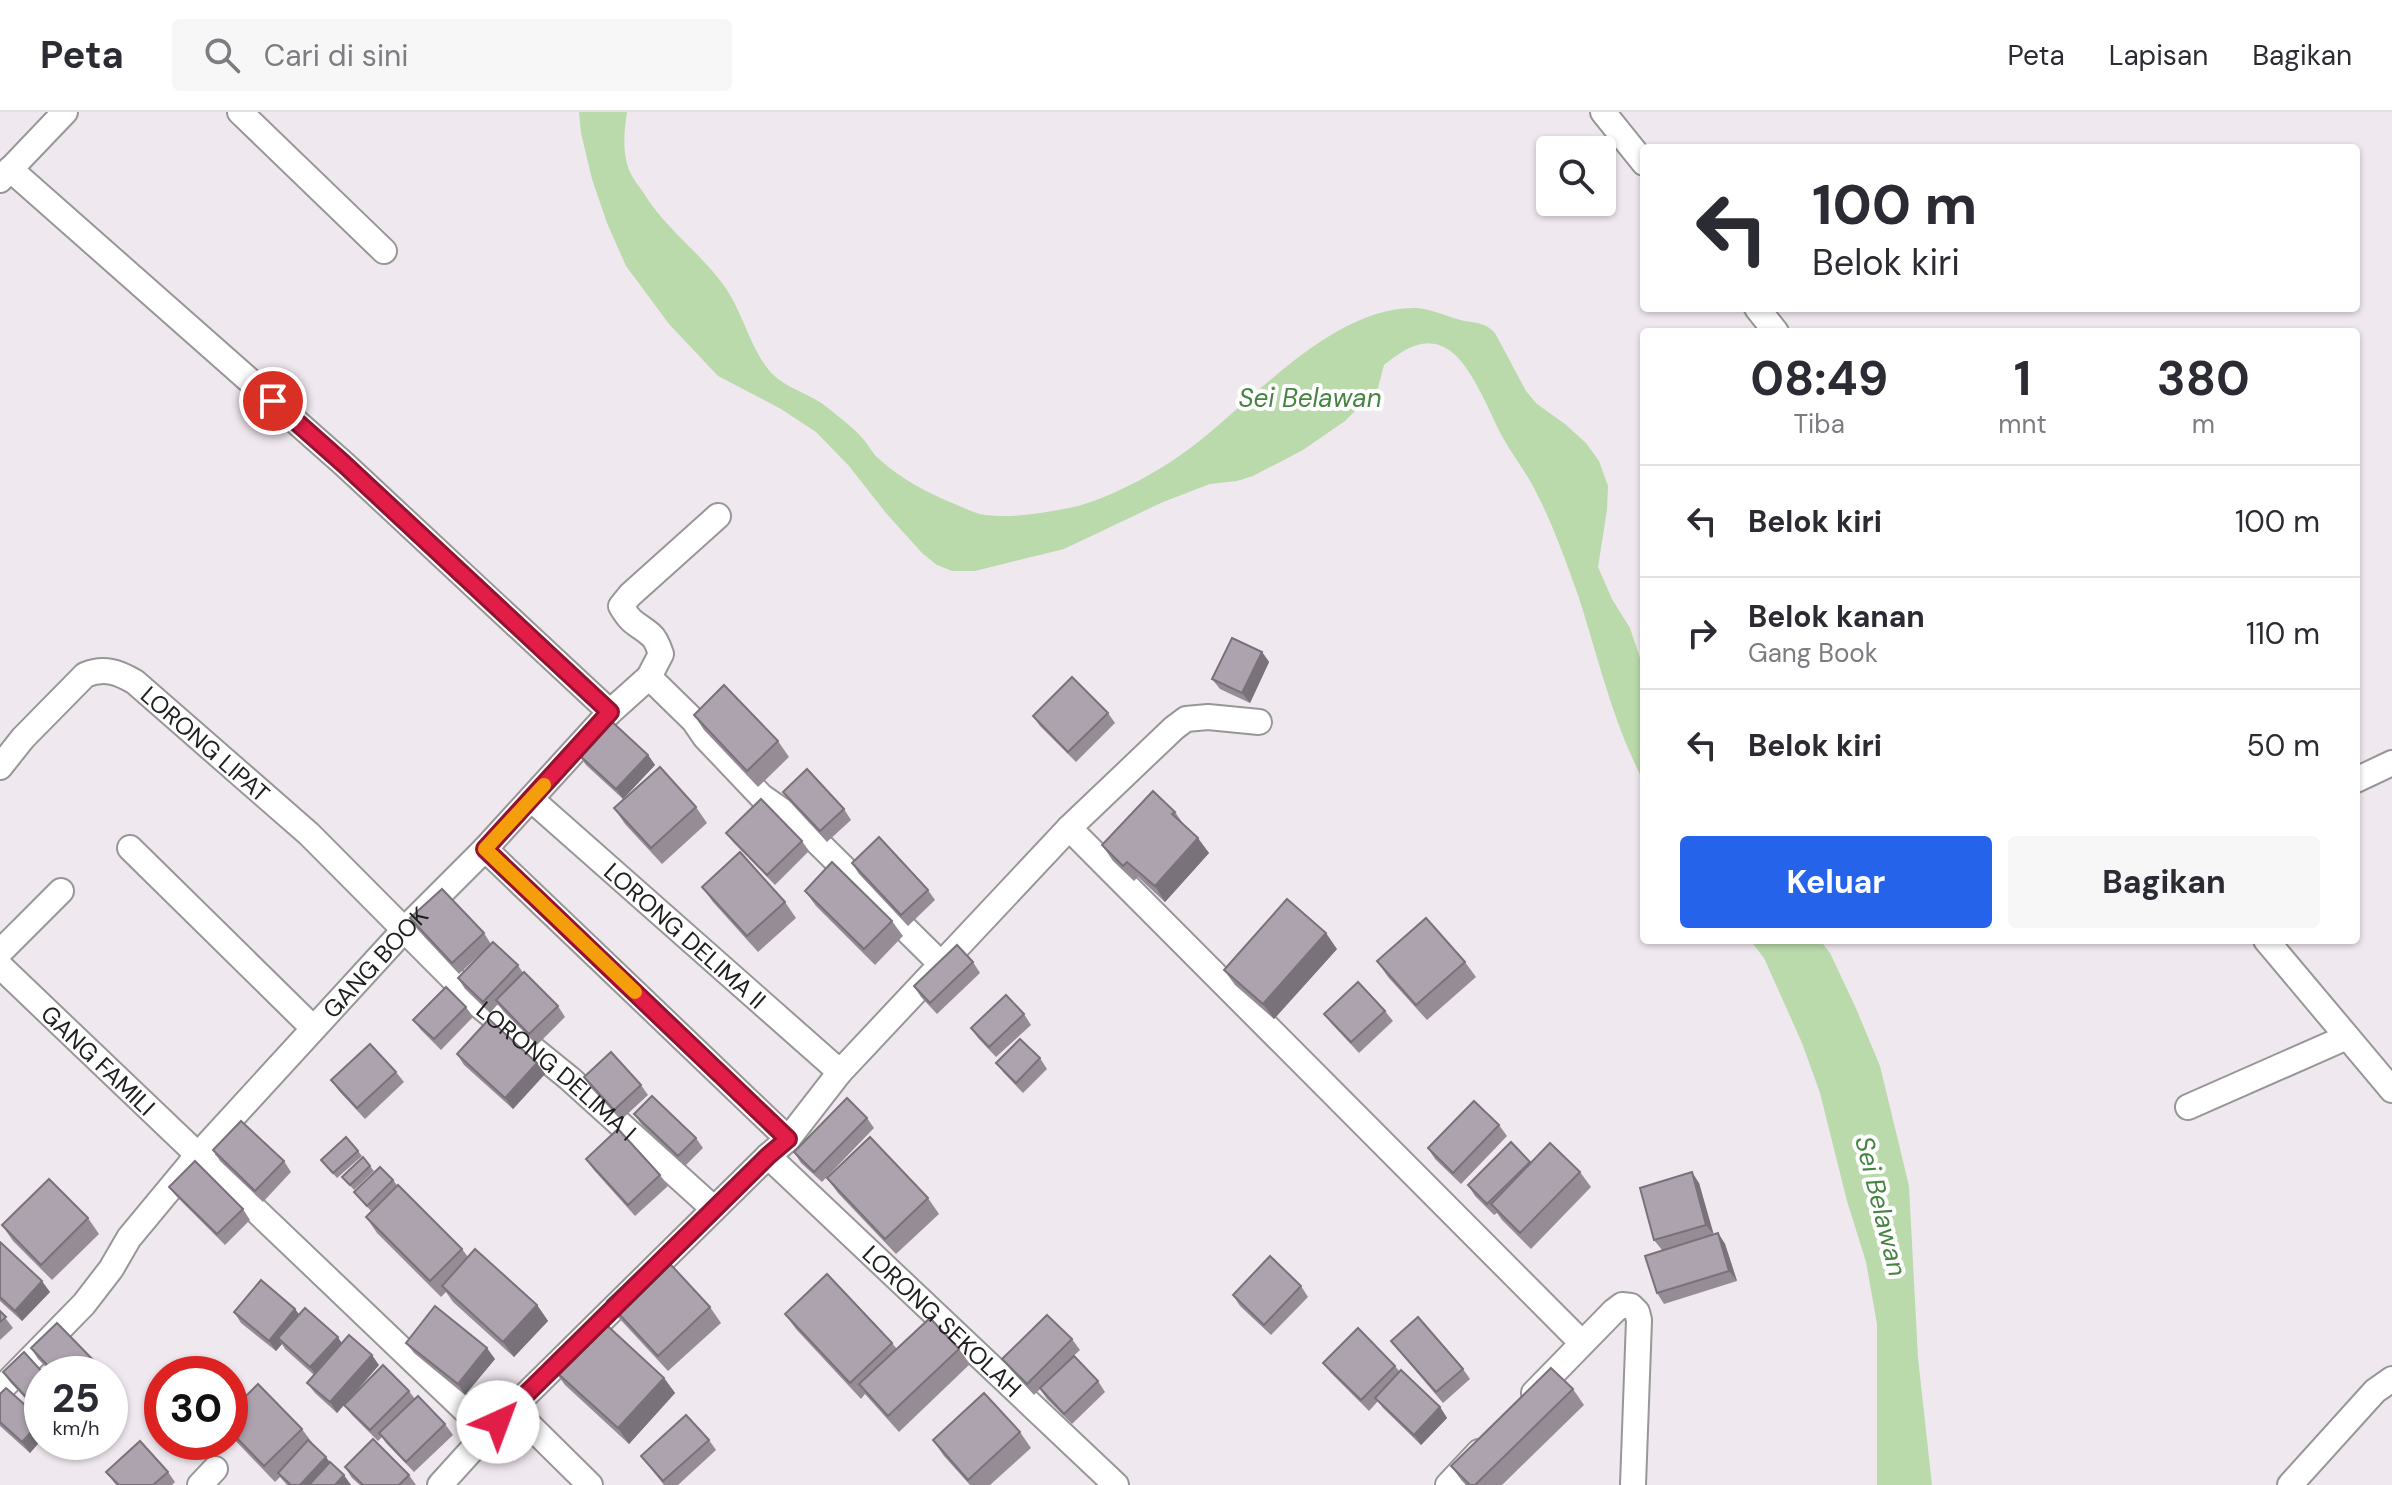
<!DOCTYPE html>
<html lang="id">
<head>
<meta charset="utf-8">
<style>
	:root { --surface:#fff; --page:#f7f7f7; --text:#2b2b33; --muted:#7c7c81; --line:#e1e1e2; --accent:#2563eb }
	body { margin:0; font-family:"DM Sans",sans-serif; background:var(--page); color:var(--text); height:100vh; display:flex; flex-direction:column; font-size:30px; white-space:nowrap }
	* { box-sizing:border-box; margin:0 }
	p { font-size:26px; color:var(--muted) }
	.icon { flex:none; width:44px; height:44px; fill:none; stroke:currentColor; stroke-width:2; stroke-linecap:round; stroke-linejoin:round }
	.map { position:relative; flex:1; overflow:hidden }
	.drawer { position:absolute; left:1640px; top:216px; width:720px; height:616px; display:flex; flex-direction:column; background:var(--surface); border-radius:8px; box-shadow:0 2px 6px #0004 }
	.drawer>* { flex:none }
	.top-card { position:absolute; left:1640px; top:32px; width:720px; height:168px; border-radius:8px; box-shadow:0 2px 6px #0004; background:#fff; color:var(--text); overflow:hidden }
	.tools { position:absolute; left:1536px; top:24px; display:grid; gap:16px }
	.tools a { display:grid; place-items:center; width:80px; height:80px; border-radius:8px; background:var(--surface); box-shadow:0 2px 6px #0004; font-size:40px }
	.speed { position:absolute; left:24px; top:1244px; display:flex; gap:16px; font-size:40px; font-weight:700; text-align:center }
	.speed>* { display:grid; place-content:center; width:104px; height:104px; border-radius:50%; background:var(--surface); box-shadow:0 2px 6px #0004; line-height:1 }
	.speed small { font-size:20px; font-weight:400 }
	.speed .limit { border:12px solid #d22; background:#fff; color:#111 }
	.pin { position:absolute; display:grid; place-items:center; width:68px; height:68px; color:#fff; margin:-34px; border:4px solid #fff; border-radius:50%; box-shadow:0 2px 8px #0007 }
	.me { position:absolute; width:88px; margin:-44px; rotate:43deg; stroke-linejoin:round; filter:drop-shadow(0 0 6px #0008) }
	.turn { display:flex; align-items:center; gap:28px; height:168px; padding:0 40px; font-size:36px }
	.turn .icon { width:104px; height:104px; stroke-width:2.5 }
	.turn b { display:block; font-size:56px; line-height:68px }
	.eta { display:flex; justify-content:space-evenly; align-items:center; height:136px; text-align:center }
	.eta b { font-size:48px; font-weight:700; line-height:56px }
	.button { display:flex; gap:16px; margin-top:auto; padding:16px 40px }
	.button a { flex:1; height:92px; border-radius:8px; background:var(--accent); color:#fff; font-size:32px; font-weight:700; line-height:92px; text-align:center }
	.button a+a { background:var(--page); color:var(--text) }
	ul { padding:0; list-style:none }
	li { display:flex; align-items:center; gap:24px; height:112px; padding:0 40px; border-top:2px solid var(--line) }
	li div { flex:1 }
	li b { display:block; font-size:30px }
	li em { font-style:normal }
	header { display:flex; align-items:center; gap:48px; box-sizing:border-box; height:112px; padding:0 40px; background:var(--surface); border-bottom:2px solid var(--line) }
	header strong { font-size:38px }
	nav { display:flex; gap:44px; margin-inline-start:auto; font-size:28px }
	.search { width:560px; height:72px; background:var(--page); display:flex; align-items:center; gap:20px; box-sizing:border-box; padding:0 28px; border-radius:8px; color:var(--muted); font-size:30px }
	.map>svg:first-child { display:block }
</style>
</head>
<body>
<header>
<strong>Peta</strong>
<div class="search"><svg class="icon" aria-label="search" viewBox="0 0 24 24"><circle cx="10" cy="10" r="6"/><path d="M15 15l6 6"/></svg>Cari di sini</div>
<nav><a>Peta</a><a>Lapisan</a><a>Bagikan</a></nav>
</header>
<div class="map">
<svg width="2392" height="1373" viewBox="0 0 2392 1373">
	<rect width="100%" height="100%" fill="#f0e8ef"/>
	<g fill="#badaab">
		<path d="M579,0H627C624,19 622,42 630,60C633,67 639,74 643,80C664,115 698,139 722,171C742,197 748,231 768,257C784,277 809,280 828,296C840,306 854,316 864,328C869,334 873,342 879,347C902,368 928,381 957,393C964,396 972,400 980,402C1006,407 1037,402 1064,397C1102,391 1157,361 1189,337C1251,291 1332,194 1416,196C1430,197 1444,203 1457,207C1472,212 1483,208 1495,221L1526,279L1537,292L1565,312L1586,331L1599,349L1608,374L1607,398L1598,455L1612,487L1630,516L1644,558V670C1613,612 1599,548 1579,486C1566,450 1553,412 1535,378C1526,360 1513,344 1503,326C1490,302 1472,253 1449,238C1425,222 1403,238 1384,253L1378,276L1345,309L1303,338L1253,364L1237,369L1210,372L1163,390L1064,437L975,459H952L937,453L922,441L886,401L849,354L816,320L781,297L718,264L669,212L626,154L607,111L592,67L581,21Z"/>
		<polygon points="1750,828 1820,828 1830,841 1855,894 1880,954 1909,1074 1918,1246 1932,1373 1877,1373 1877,1212 1866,1150 1847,1089 1820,981 1802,931 1764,846"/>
	</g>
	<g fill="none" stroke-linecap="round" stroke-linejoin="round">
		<g stroke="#979797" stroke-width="28">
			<g id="minor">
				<polyline points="240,0 384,139"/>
				<polyline points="1603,0 1644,51"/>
				<polyline points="10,57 344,352 610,600"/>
				<polyline points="0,68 65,0"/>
				<polyline points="1757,196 1776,220"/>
				<polyline points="649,565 694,609 705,625 761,684 794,707 941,852"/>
				<path id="s1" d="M0,655L23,626L85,563C104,555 118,560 135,570L309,722L480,894L569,966L714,1097"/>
				<polyline points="2356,668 2392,651"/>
				<path id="s2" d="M531,687L840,960"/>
				<polyline points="1069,716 1582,1231"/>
				<polyline points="130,736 313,916"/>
				<polyline points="2266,828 2392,978"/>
				<polyline points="0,840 61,779"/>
				<path id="s3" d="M0,854L488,1320L768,1044L788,1027L485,737"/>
				<polyline points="2188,995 2347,925"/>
				<polyline points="788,1027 840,960 1069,716 1174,616 1186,607 1208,605 1259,610"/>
				<path id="s4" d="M768,1044L1116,1373"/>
				<path id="s5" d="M0,1278L84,1192L111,1157L129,1126L197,1044L405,817L485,737L610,600L649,565L661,542C659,536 656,527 651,523C637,511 632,513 621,494L630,483L718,404"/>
				<polyline points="1534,1281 1614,1199 1622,1193 1631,1194 1637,1200 1639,1208 1633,1373"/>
				<polyline points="511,1295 590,1373"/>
				<polyline points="200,1373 215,1357"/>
				<polyline points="440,1373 488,1320"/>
				<polyline points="1448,1373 1479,1340"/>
				<polyline points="2290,1373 2375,1279 2392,1267"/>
			</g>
		</g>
		<use href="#minor" stroke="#fff" stroke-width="24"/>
	</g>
	<g fill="#958c96">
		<polygon points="1262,540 1269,550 1250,591 1220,577 1212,567"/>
		<polygon points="1108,601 1115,611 1076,650 1040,614 1033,604"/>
		<polygon points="694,603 778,629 789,645 758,675 704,618"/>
		<polygon points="578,642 648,643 655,653 623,687 586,653"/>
		<polygon points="783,680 844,697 851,708 827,730 790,690"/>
		<polygon points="696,695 707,711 662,752 625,712 614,696"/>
		<polygon points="1175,700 1184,713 1209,741 1165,790 1138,765 1134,769 1113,749 1102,733"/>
		<polygon points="726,721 802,729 809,739 775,773 734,731"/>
		<polygon points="852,751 928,778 935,788 908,814 859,762"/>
		<polygon points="702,775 785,790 796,806 758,840 713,790"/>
		<polygon points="805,779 892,809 903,824 875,853 816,794"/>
		<polygon points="410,806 484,821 491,832 459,862 417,817"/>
		<polygon points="1337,837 1274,907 1235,873 1224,858"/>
		<polygon points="1377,849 1465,850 1476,865 1427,908 1388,865"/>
		<polygon points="973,850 980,861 937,902 921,885 914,874"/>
		<polygon points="518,853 523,861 558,894 565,905 537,933 503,899 498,892 490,901 465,877 458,866"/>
		<polygon points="466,895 473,905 441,938 421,918 413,908"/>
		<polygon points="1385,899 1393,909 1359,941 1332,912 1324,902"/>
		<polygon points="1024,902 1031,913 996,945 978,926 971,916"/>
		<polygon points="457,942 537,951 545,962 513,997 464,953"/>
		<polygon points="1040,946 1047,957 1023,981 1004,961 996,951"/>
		<polygon points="396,960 404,970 365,1007 339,979 331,968"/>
		<polygon points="584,965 641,973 648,983 621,1008 591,976"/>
		<polygon points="634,1002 696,1026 703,1036 685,1054 642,1013"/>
		<polygon points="867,1006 874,1016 822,1070 801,1051 794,1040"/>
		<polygon points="1499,1013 1507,1024 1461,1072 1435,1047 1428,1036"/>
		<polygon points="1511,1030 1531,1051 1580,1060 1591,1075 1531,1137 1502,1108 1497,1101 1494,1103 1475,1084 1468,1073"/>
		<polygon points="213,1038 284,1049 291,1060 263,1090 220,1049"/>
		<polygon points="358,1039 362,1044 337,1066 321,1048"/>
		<polygon points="586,1047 660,1063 668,1074 635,1104 593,1057"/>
		<polygon points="370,1054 374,1059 354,1078 342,1065"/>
		<polygon points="827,1066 928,1086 939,1102 896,1142 838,1081"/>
		<polygon points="393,1068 397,1073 371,1099 354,1080"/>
		<polygon points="1699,1071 1713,1123 1718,1121 1725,1132 1737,1169 1664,1192 1657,1181 1662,1138 1654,1128"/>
		<polygon points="169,1075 243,1097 250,1108 225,1133 177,1085"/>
		<polygon points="366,1105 462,1137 468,1145 537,1193 548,1209 514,1245 453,1190 446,1180 441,1185 377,1121"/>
		<polygon points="88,1106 99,1122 52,1168 13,1129 2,1113"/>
		<polygon points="0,1130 50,1180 22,1209 0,1189"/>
		<polygon points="1301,1174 1308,1185 1271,1223 1240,1194 1233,1183"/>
		<polygon points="607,1189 710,1195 721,1211 668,1259 618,1205"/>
		<polygon points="0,1199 13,1216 0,1228"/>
		<polygon points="234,1200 299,1202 342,1231 379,1253 349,1288 409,1279 415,1287 445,1312 453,1323 414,1360 386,1331 382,1325 378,1329 352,1303 344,1293 337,1301 315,1281 307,1271 314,1263 285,1237 282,1232 276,1239 241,1211"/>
		<polygon points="785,1202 892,1231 897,1237 959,1237 970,1252 899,1320 865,1282 861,1287 796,1217"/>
		<polygon points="1072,1227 1080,1238 1066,1251 1098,1269 1105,1280 1072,1312 1047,1287 1040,1277 1034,1283 1010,1257 1002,1247"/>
		<polygon points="1391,1229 1463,1257 1470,1267 1443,1291 1399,1239"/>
		<polygon points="406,1231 495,1247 465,1283 414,1241"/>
		<polygon points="31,1236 104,1259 106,1262 53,1262 38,1247"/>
		<polygon points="1323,1251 1395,1254 1400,1260 1440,1295 1447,1306 1421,1333 1383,1296 1378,1289 1369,1299 1331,1261"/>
		<polygon points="554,1258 664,1266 675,1281 629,1332 565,1273"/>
		<polygon points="3,1260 42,1262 42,1304 10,1270"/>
		<polygon points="1573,1277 1584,1293 1502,1373 1466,1373 1462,1369 1451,1354"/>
		<polygon points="0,1282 42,1308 42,1327 30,1341 0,1314"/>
		<polygon points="230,1300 302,1317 313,1332 351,1373 287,1373 280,1365 275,1370 230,1323"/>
		<polygon points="1020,1320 1031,1336 990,1373 970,1373 944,1344 933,1328"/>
		<polygon points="709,1328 716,1338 678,1373 664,1373 641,1344"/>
		<polygon points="345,1355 409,1363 416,1373 360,1373 352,1366"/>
		<polygon points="106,1360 168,1360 175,1370 172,1373 116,1373"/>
	</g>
	<g fill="#79727a">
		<polygon points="1262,540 1269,550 1250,591 1242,581"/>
		<polygon points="648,643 655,653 623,687 616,677"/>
		<polygon points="1198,726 1209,741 1165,790 1155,774"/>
		<polygon points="1326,821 1337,837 1274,907 1263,892"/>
		<polygon points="537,951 545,962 513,997 505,986"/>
		<polygon points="1692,1060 1699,1071 1714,1123 1706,1113"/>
		<polygon points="1718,1121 1725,1132 1737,1169 1729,1159"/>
		<polygon points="42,1169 50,1180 22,1209 15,1199"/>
		<polygon points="537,1193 548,1209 514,1245 503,1230"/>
		<polygon points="295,1197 303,1207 278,1226 282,1232 276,1239 269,1229"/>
		<polygon points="338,1225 345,1236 318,1266 310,1255"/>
		<polygon points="487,1236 495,1247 465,1283 458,1272"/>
		<polygon points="372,1243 379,1253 337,1301 330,1290"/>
		<polygon points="664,1266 675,1281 629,1332 618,1316"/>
		<polygon points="1440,1295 1447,1306 1421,1333 1414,1323"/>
		<polygon points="42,1309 42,1327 30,1341 22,1330"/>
		<polygon points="326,1345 334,1356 317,1373 300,1373"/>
		<polygon points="344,1363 351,1373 335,1373"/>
	</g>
	<g fill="#ada3af" stroke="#79727a" stroke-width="2">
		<polygon points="1232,526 1262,540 1242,581 1212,567"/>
		<polygon points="1072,565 1108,601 1068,640 1033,604"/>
		<polygon points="724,573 778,629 747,659 694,603"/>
		<polygon points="610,608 648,643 616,677 578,642"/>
		<polygon points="660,655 696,695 651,736 614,696"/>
		<polygon points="807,657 844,697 820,719 783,680"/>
		<polygon points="1153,679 1175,700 1172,702 1198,726 1155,774 1127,750 1123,754 1102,733"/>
		<polygon points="761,687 802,729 767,763 726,721"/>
		<polygon points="879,725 928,778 901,803 852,751"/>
		<polygon points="740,740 785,790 747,824 702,775"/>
		<polygon points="832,750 892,809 864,837 805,779"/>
		<polygon points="442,777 484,821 452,851 410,806"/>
		<polygon points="1287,787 1326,821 1263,892 1224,858"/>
		<polygon points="1426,806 1465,850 1416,893 1377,849"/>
		<polygon points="493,830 518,853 483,890 458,866"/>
		<polygon points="957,833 973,850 930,891 914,874"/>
		<polygon points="524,860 558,894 529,922 496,888"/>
		<polygon points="1358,870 1385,899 1351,930 1324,902"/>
		<polygon points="446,875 466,895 434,927 413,908"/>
		<polygon points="1006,883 1024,902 989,935 971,916"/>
		<polygon points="489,907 537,951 505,986 457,942"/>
		<polygon points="1020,927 1040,946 1016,971 996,951"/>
		<polygon points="370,932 396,960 357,996 331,968"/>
		<polygon points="611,940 641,973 614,998 584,965"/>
		<polygon points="652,984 696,1026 678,1044 634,1002"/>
		<polygon points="847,986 867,1006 814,1060 794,1040"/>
		<polygon points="1474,989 1499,1013 1453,1061 1428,1036"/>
		<polygon points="241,1009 284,1049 255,1079 213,1038"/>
		<polygon points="618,1017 660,1063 628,1093 586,1047"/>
		<polygon points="346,1025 358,1039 333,1061 321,1048"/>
		<polygon points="870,1025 928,1086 885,1127 827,1066"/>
		<polygon points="1511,1030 1530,1050 1487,1092 1468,1073"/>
		<polygon points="1550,1031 1580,1060 1520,1121 1491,1092"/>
		<polygon points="363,1045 370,1054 350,1073 342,1065"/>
		<polygon points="195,1049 243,1097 217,1122 169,1075"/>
		<polygon points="380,1055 393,1068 367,1094 354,1080"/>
		<polygon points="1692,1060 1706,1113 1654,1128 1640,1076"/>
		<polygon points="49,1067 88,1106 41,1153 2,1113"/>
		<polygon points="398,1073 462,1137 430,1169 366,1105"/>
		<polygon points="1718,1121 1729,1159 1657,1181 1645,1144"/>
		<polygon points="0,1130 42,1169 15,1199 0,1185"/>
		<polygon points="475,1137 537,1193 503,1230 442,1174"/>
		<polygon points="659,1140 710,1195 658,1244 607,1189"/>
		<polygon points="1270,1144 1301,1174 1264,1213 1233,1183"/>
		<polygon points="827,1162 892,1231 850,1271 785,1202"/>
		<polygon points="261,1168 295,1197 269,1229 234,1200"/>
		<polygon points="435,1194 487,1236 458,1272 406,1231"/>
		<polygon points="305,1196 338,1225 310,1255 278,1226"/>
		<polygon points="0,1199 6,1205 0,1210"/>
		<polygon points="1047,1203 1072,1227 1027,1272 1002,1247"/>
		<polygon points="1418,1205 1463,1257 1436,1280 1391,1229"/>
		<polygon points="930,1206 959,1237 888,1304 859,1272"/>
		<polygon points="600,1207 664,1266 618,1316 554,1258"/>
		<polygon points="57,1211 104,1259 101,1262 56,1262 31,1236"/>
		<polygon points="1358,1216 1395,1254 1361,1288 1323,1251"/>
		<polygon points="349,1223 372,1243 330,1290 307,1271"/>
		<polygon points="24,1240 44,1262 42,1262 42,1292 37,1297 3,1260"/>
		<polygon points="1074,1244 1098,1269 1064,1302 1040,1276"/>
		<polygon points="383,1253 409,1279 370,1318 344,1293"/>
		<polygon points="1551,1256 1573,1277 1475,1373 1470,1373 1451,1354"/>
		<polygon points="1401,1258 1440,1295 1414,1323 1375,1286"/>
		<polygon points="258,1272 302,1317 264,1354 230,1319 230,1300"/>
		<polygon points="6,1276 42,1308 22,1330 0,1310 0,1282"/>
		<polygon points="984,1281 1020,1320 968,1368 933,1328"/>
		<polygon points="418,1284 445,1312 406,1350 379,1321"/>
		<polygon points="686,1303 709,1328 663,1369 641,1344"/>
		<polygon points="373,1327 409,1363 399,1373 363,1373 345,1355"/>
		<polygon points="308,1328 326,1345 300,1373 291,1373 278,1361"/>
		<polygon points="140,1329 168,1360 153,1373 119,1373 106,1360"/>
		<polygon points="330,1350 344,1363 335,1373 309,1373"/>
	</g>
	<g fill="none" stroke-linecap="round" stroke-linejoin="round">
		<g stroke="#92132f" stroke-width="20">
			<polyline id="route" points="273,289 344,352 610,600 485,737 788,1027 768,1044 498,1310"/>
		</g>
		<use href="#route" stroke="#e11d48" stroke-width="14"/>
		<polyline stroke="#f59e0b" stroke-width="14" points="544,673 485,737 635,880"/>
	</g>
	<g text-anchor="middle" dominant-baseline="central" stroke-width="8" stroke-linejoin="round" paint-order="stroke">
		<g font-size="24" fill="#202020" stroke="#fff">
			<text stroke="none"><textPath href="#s1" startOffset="272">LORONG LIPAT</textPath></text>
			<text stroke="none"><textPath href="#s2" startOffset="206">LORONG DELIMA II</textPath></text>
			<text stroke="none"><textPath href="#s5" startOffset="570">GANG BOOK</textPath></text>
			<text stroke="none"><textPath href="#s3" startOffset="136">GANG FAMILI</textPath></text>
			<text stroke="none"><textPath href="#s1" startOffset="752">LORONG DELIMA I</textPath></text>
			<text stroke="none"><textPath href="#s4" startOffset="240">LORONG SEKOLAH</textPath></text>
		</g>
		<g font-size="26" font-style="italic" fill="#458442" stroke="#fff">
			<text x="1310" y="286">Sei Belawan</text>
			<text transform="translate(1881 1094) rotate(76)">Sei Belawan</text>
		</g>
	</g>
</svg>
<div class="tools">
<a><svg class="icon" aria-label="search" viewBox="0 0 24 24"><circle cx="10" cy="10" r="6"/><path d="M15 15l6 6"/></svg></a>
</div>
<div class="speed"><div>25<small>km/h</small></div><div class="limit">30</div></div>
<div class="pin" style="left:273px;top:289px;background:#d93025"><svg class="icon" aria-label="arrive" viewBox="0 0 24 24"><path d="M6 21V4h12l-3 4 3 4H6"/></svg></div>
<svg class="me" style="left:498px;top:1310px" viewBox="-20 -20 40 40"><circle r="19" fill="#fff"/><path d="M0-13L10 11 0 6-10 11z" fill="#e11d48"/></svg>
<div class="top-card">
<div class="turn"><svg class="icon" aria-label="left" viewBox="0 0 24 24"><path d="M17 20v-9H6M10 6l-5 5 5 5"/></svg><div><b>100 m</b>Belok kiri</div></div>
</div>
<section class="drawer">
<div class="eta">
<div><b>08:49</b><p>Tiba</p></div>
<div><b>1</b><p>mnt</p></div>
<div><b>380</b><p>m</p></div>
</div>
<ul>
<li><svg class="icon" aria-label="left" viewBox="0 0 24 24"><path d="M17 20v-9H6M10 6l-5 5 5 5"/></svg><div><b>Belok kiri</b></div><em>100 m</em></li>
<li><svg class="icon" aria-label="right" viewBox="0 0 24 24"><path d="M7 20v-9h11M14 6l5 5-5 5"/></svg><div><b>Belok kanan</b><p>Gang Book</p></div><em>110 m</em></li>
<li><svg class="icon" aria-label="left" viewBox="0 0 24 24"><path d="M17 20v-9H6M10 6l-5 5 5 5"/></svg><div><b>Belok kiri</b></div><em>50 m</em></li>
</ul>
<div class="button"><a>Keluar</a><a>Bagikan</a></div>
</section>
</div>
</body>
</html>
